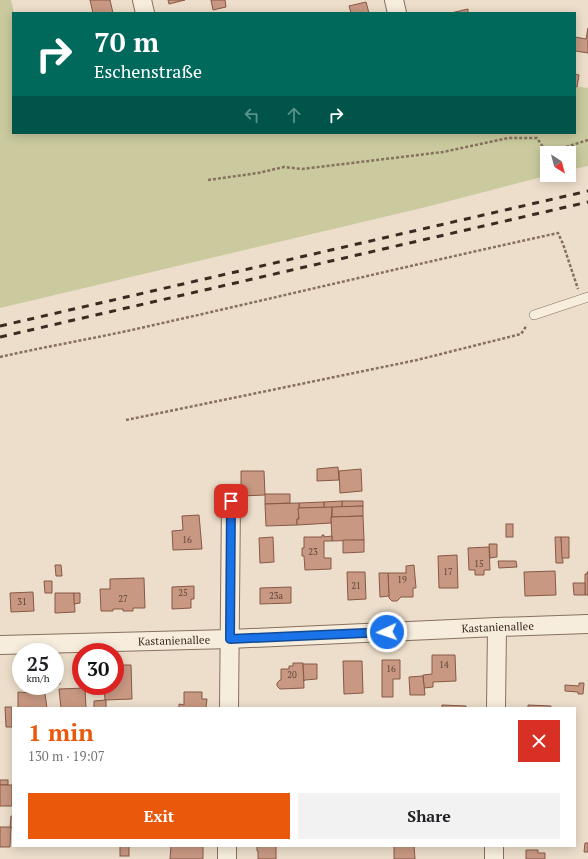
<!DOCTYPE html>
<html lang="en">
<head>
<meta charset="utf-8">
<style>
	:root { --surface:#fff; --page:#f2f2f2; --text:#202124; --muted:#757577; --accent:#ea580c }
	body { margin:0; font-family:"PT Serif",serif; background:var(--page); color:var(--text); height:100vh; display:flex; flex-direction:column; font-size:15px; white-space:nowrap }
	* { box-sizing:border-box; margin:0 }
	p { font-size:13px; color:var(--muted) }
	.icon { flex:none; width:22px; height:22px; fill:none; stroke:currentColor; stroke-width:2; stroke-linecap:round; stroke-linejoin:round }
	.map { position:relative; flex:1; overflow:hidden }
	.sheet { position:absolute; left:12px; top:707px; width:564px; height:140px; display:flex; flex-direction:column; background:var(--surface); border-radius:0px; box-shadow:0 2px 10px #0003 }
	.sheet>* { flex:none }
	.hud { position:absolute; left:12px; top:12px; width:564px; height:122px; border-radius:0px; box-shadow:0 2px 10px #0003; background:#00695c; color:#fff; overflow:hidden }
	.needle { width:26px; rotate:144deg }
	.tools { position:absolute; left:540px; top:146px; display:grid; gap:8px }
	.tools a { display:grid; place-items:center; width:36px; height:36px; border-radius:0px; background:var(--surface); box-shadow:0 2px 10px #0003; font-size:20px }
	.speed { position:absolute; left:12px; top:643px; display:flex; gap:8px; font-size:20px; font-weight:700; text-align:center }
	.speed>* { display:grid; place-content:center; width:52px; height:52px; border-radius:50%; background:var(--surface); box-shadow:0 2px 10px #0003; line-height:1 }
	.speed small { font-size:10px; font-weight:400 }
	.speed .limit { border:6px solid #d22; background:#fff; color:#111 }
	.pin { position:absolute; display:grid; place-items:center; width:34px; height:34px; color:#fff; margin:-17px; border-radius:8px; box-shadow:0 2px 6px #0006 }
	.me { position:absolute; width:44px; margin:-22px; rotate:267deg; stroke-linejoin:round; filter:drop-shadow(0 0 3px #0008) }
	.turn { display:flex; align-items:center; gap:14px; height:84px; padding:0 16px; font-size:18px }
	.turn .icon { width:52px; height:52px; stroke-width:2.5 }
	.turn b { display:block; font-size:28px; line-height:34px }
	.lanes { display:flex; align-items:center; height:38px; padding:0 16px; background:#0003; justify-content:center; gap:20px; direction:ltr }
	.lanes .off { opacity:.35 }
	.round { display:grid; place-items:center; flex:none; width:42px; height:42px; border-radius:0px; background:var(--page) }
	.summary { display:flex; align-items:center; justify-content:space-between; height:68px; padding:0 16px }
	h1 { font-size:24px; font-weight:600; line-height:30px; color:var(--accent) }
	.button { display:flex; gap:8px; margin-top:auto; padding:8px 16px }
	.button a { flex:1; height:46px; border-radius:0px; background:var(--accent); color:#fff; font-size:16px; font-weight:600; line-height:46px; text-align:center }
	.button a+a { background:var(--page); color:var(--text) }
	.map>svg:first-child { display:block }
</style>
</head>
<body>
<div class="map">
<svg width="588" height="859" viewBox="0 0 588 859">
	<rect width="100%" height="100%" fill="#ecdeca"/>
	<polygon fill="#caca9e" points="0,0 11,0 14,13 13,13 13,133 575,133 575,86 588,88 588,166 569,170 569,153 547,153 547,175 549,175 426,207 0,308"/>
	<g fill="#c89882" stroke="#865946">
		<polygon points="90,0 110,0 113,13 93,13"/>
		<polygon points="168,0 185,0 169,4"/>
		<polygon points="211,0 225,0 226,7 213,10"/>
		<polygon points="366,2 369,13 351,13 349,6"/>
		<polygon points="468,9 468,13 451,13"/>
		<polygon points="588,28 588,53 575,51 575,37 586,39"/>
		<polygon points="575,74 579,75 577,87 575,86"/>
		<polygon points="338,467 339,480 317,481 317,469"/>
		<polygon points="361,469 362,491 340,493 339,471"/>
		<polygon points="241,471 264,471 265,495 241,496"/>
		<polygon points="265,494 290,494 290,503 265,504"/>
		<polygon points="342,501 363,501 363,506 342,507"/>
		<polygon points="342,501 342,507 324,508 324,502"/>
		<polygon points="324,502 324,508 299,508 299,503"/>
		<polygon points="299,503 299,519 297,519 297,525 266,526 265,504"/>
		<polygon points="363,506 363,516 332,517 332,507"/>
		<polygon points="332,507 331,523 297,525 297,519 299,519 298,508"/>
		<polygon points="199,515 202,549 173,550 172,531 183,530 182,516"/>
		<polygon points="363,516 364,540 332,541 331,517"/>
		<rect x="506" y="524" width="7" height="13"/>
		<polygon points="322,535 324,535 324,537 332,536 332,541 324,541 324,558 331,558 331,569 305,570 304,556 302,556 302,548 304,548 304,537 322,537"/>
		<polygon points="273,537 274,562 260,563 259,538"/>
		<polygon points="555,537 561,537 563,563 556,563"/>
		<polygon points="561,537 569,537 569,558 562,558"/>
		<polygon points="343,540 364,540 364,552 343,553"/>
		<polygon points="489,544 497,544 497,557 490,558"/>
		<polygon points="489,547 490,570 484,570 484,575 475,575 475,570 469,570 468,548"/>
		<polygon points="457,555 458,588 439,588 438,556"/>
		<polygon points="498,561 516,561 517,567 499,568"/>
		<polygon points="55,565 61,565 62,576 56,576"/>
		<polygon points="414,565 416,588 413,588 413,597 401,597 397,601 392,601 389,598 388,573 406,573 406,566"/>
		<polygon points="555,571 556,595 525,596 524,572"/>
		<polygon points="347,572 365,572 366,599 348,600"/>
		<polygon points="587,572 588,572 588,595 585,595 585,574 587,574"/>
		<polygon points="379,573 388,573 389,596 380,597"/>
		<polygon points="144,578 145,608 133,608 133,611 123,611 123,609 113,609 113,611 101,611 100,589 110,589 110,579"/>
		<polygon points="44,581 52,581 52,593 45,593"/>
		<polygon points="573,583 585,583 585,595 574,595"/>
		<polygon points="194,586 194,599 191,599 191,608 172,609 172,587"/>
		<polygon points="291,587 291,603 260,604 260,588"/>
		<polygon points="33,592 34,611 11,612 10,593"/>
		<polygon points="55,593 74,593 75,612 55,613"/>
		<polygon points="74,593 80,593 80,603 74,604"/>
		<polygon points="432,655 455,655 456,681 433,682 433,687 424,688 423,675 432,674"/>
		<polygon points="382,660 400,660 400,679 393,679 393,697 382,697"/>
		<polygon points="343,661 362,661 363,693 344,694"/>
		<polygon points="293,663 303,663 304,688 280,689 277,686 277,683 280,680 281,680 281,669 289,669 289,666 293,666"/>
		<polygon points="303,664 317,664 317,679 305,680 304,681"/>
		<polygon points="115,665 131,665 132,699 105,700 104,686 115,686"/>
		<polygon points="55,671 59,671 60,684 55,684"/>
		<polygon points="423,676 425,695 410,695 409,677"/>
		<polygon points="579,683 584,683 583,694 578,694 578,692 565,691 565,685 579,686"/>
		<polygon points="85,688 86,708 61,708 59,689"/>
		<polygon points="18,692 45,694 47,708 18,708"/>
		<polygon points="184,692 202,692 202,699 207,699 206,708 179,708 179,704 184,705"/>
		<polygon points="106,700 106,708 94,708 94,701"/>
		<polygon points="442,705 466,706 466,708 442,708"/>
		<polygon points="528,705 551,706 551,708 528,708"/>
		<polygon points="5,707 12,707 12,727 6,727"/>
		<rect x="0" y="780" width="8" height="5"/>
		<rect x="0" y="785" width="12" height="21"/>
		<polygon points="11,816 13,816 13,828 10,828"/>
		<polygon points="0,827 11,827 10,847 0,847"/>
		<polygon points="585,843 588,843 588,852 584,852"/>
		<rect x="120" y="846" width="9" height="10"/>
		<polygon points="171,846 203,846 203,859 170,859"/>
		<polygon points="257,846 276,846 276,859 258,859 258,851 257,851"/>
		<polygon points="394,846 414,846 415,859 394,859"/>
		<polygon points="526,850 538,850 538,853 545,853 545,859 526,859"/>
	</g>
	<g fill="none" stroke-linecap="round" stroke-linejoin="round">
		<g stroke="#88705f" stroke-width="10">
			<polyline id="service" points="534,315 588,297"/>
		</g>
		<g stroke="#88705f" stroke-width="20">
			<g id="minor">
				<polyline points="142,0 145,13"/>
				<polyline points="394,0 397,13"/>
				<path id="s1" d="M0,645L230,639L497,627L588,624"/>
				<polyline points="229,708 231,501"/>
				<polyline points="496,708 497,627"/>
				<polyline points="227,859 227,846"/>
				<polyline points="494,859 494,846"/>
			</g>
		</g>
		<g stroke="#88705f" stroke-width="2.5" stroke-dasharray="3 2" stroke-linecap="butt">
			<polyline points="547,153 588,140"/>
			<polyline points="208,180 258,173 284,167 302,169 443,152 508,138 537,138 547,153"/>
			<path d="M0,357C48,346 97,338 145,327C283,296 420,263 558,233L563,244L578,289"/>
			<polyline points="126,420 417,360 521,334 527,325"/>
		</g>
		<use href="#service" stroke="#f7eddd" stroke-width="9"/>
		<use href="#minor" stroke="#f7eddd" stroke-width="18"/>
		<g stroke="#3a2b22" stroke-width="3" stroke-dasharray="7 7" stroke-linecap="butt">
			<polyline points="0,326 588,191"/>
			<polyline points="0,337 588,202"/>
		</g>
	</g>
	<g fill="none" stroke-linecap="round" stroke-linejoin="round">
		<g stroke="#114b97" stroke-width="10">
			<polyline id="route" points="231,501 230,639 387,632"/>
		</g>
		<use href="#route" stroke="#1a73e8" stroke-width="7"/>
	</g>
	<g text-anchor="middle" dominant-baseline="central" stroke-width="3" stroke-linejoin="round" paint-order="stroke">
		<g font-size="9" fill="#5e463a">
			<text x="187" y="540">16</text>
			<text x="313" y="552">23</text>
			<text x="479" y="564">15</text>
			<text x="448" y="572">17</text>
			<text x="402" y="580">19</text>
			<text x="356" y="586">21</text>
			<text x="183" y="593">25</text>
			<text x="276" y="596">23a</text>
			<text x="123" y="599">27</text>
			<text x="22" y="602">31</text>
			<text x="444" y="665">14</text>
			<text x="391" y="669">16</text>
			<text x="292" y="675">20</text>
		</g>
		<g font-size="11" fill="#3a2b22" stroke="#f4e9d9">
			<text stroke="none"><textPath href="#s1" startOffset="498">Kastanienallee</textPath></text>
			<text stroke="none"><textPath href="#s1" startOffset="174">Kastanienallee</textPath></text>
		</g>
	</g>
</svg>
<div class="tools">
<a><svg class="needle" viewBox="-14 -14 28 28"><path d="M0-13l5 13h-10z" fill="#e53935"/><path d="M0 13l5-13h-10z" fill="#757577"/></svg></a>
</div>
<div class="speed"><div>25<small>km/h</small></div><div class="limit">30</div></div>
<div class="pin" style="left:231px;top:501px;background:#d93025"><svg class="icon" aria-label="arrive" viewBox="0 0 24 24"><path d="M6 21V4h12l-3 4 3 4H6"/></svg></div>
<svg class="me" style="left:387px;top:632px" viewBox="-20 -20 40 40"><circle r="17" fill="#1a73e8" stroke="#fff" stroke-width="3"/><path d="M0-11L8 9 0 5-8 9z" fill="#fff"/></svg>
<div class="hud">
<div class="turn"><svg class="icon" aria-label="right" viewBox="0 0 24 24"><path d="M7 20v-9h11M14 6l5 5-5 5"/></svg><div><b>70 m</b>Eschenstraße</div></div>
<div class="lanes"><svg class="icon off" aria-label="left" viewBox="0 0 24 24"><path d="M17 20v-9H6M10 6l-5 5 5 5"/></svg><svg class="icon off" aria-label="ahead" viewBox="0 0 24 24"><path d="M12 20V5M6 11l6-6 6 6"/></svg><svg class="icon" aria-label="right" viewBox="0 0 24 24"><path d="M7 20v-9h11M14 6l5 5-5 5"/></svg></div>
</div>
<section class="sheet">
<div class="summary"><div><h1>1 min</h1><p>130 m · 19:07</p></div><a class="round" style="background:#d93025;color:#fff"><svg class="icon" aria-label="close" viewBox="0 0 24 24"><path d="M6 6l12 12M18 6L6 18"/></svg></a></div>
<div class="button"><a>Exit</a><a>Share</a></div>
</section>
</div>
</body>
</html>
